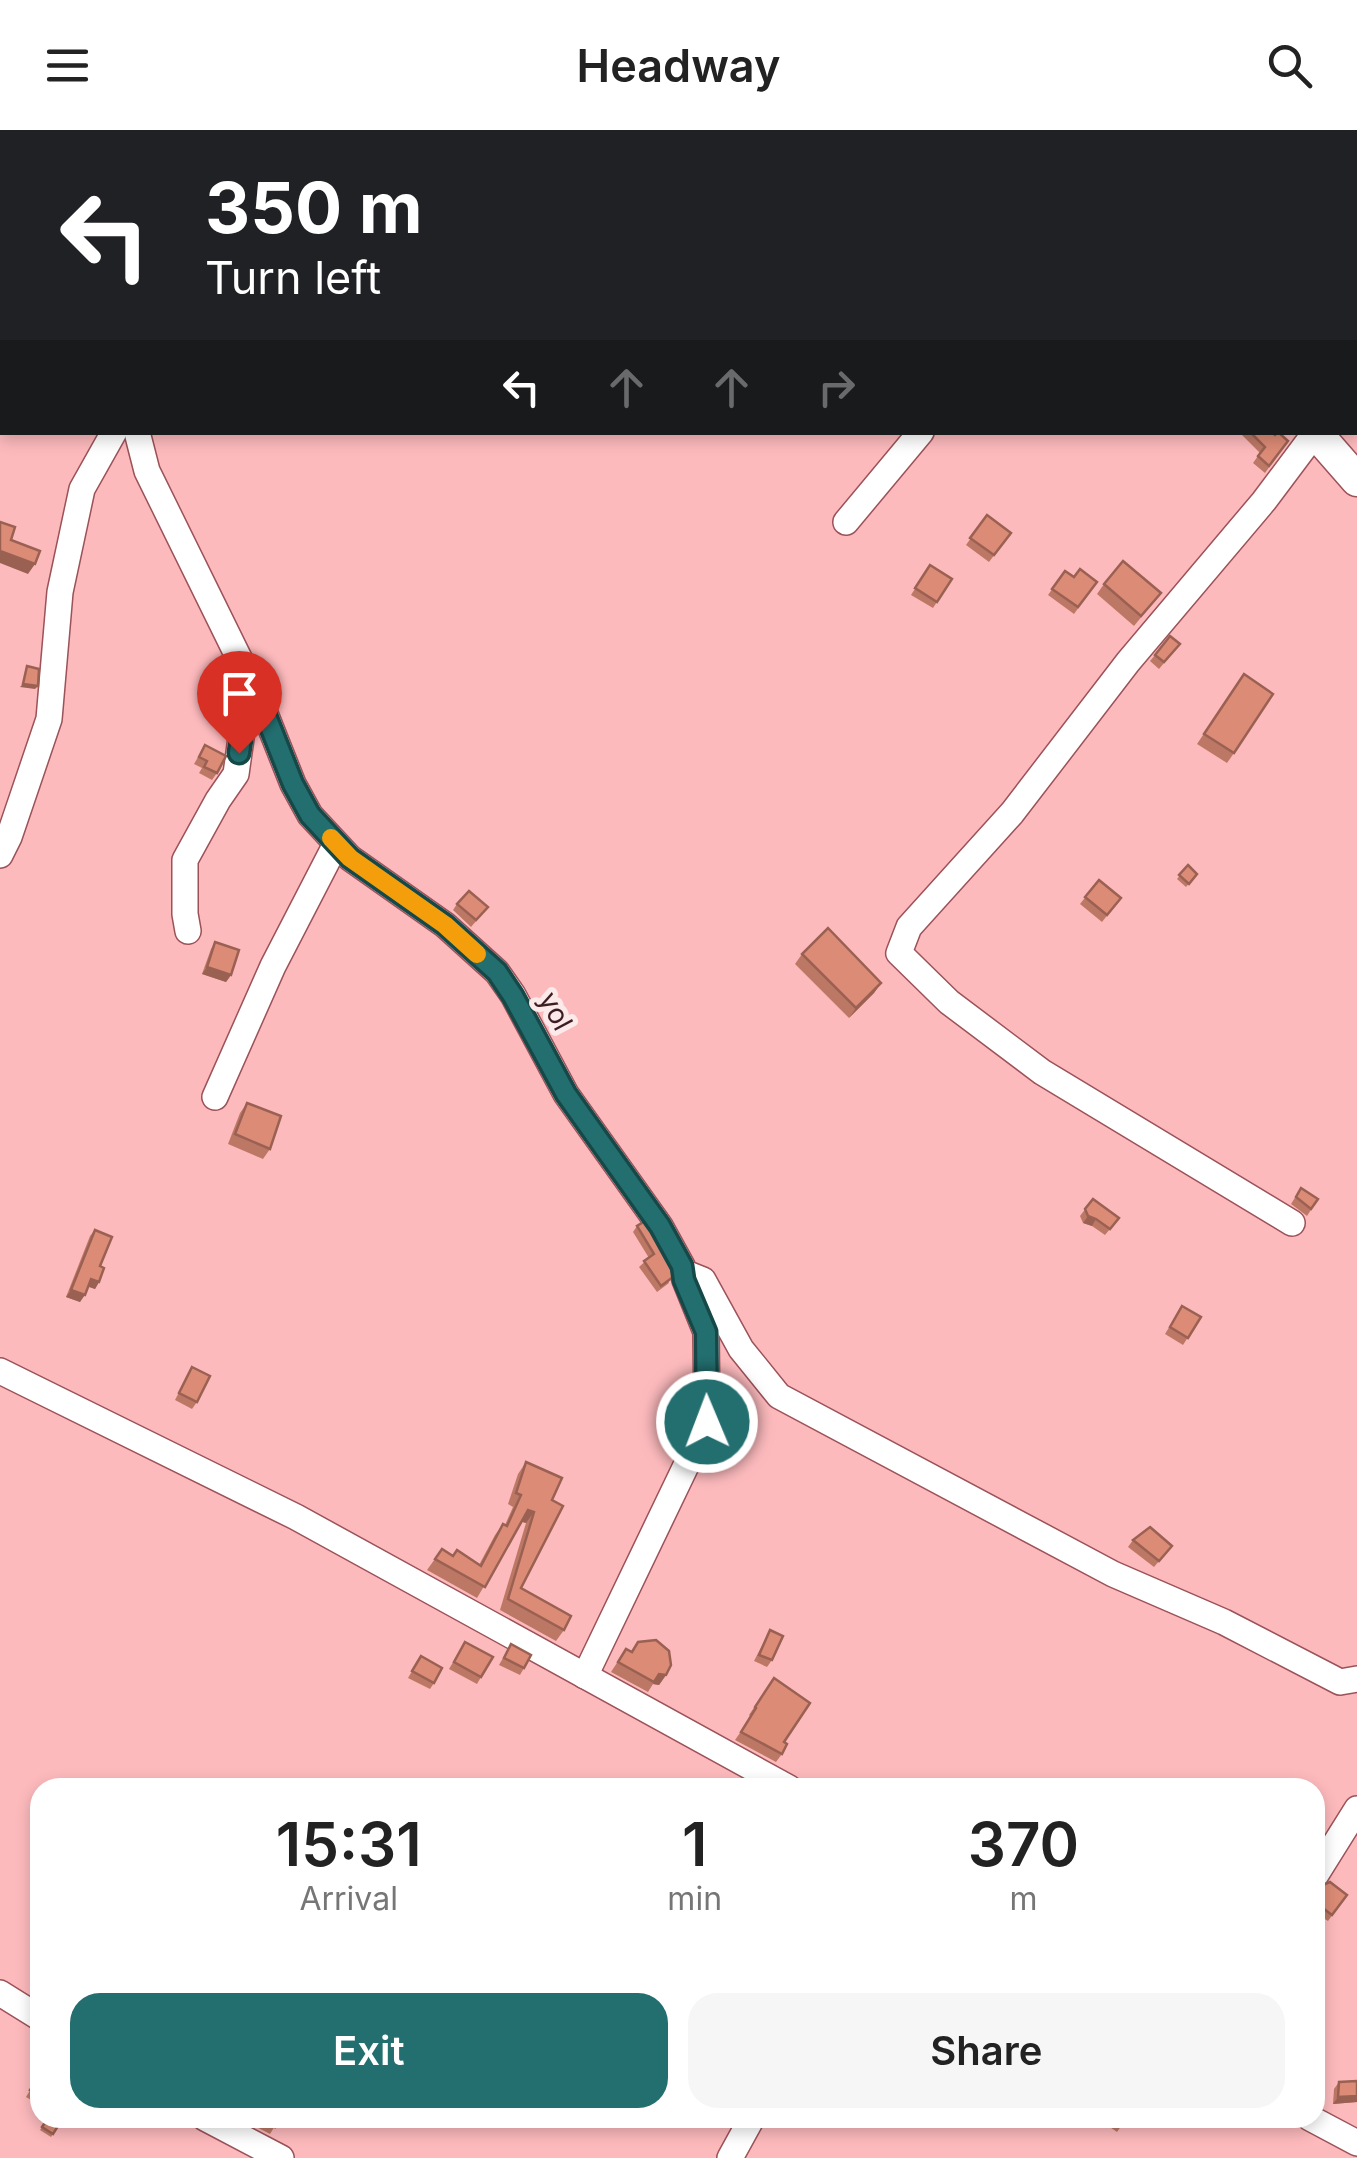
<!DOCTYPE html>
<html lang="en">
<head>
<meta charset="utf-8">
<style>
	:root { --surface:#fff; --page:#f6f6f6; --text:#222; --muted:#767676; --accent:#236e6f }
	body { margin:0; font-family:Inter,sans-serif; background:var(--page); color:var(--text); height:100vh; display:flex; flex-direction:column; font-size:38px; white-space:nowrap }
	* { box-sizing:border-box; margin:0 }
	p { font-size:32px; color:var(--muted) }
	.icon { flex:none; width:55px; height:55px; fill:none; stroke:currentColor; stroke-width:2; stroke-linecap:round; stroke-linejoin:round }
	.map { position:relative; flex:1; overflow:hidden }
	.drawer { position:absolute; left:30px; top:1648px; width:1295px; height:350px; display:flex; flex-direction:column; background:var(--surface); border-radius:30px; box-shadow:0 5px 15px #0003 }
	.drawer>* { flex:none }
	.hud { position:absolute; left:0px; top:0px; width:1358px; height:305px; box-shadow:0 5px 15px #0003; background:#202124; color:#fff; overflow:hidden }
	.pin { position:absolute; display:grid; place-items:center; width:85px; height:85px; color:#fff; margin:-102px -42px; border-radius:50% 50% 50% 0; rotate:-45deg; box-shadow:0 0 10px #0007 }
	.pin .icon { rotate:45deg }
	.me { position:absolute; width:110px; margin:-55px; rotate:359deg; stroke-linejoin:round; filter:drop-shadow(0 0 8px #0008) }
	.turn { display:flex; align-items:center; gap:35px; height:210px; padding:0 40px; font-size:45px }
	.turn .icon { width:130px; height:130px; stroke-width:2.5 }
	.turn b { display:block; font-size:70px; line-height:85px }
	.lanes { display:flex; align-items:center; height:95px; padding:0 40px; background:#0003; justify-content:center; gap:50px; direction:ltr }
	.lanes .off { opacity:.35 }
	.eta { display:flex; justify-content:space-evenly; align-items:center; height:170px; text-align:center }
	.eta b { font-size:60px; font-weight:600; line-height:70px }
	.action { display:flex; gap:20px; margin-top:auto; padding:20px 40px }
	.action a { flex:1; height:115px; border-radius:30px; background:var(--accent); color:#fff; font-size:40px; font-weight:600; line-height:115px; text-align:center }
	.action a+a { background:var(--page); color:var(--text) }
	header { display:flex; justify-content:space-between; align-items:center; height:130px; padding:0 40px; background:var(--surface); font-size:45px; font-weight:600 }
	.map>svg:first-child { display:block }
</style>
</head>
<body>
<header><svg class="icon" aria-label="menu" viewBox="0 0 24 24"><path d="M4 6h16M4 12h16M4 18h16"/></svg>Headway<svg class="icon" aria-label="search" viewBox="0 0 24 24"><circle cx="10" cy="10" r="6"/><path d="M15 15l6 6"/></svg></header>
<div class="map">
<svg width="1357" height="2028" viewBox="0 0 1357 2028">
	<rect width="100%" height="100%" fill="#fdbabd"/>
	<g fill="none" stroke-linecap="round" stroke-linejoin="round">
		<g stroke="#9b5258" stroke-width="28">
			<g id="minor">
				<polyline points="165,0 165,2"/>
				<polyline points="1355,282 1357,280"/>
				<polyline points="137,302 147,341 260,571 293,654 310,685 350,728 445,795 497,842 513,865 566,964 660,1096 682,1136 685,1150 706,1202 707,1292 585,1546"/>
				<polyline points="846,392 921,302"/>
				<polyline points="0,725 9,707 49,589 60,462 82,359 114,302"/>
				<polyline points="188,801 185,784 185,730 218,670 236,644 242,601 260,571"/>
				<polyline points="215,967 273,836 336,714"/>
				<polyline points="1292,1093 1042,942 949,872 899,823 909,797 1012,683 1128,532 1264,371 1315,303"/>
				<polyline points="683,1142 703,1150 741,1219 779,1266 1113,1444 1224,1492 1340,1552 1357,1549"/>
				<polyline points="0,1241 296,1387 789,1658"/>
				<polyline points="1315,1746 1357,1679"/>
				<polyline points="0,1863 40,1888"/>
				<polyline points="205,1988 281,2028"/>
				<polyline points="1310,1988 1357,2013"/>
				<polyline points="730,2028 752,1988"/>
			</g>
		</g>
		<g stroke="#9b5258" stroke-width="35">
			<g id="major">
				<polyline points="1043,0 1045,2"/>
				<polyline points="1315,302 1357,350"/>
			</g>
		</g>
		<polyline stroke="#9e6d6f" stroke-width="2.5" stroke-dasharray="8 5" stroke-linecap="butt" points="722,0 722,2"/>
		<use href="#minor" stroke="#fff" stroke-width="25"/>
		<use href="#major" stroke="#fff" stroke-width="32"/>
	</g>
	<g fill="#bd7865">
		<polygon points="1239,302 1272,302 1288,311 1265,343 1253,333 1260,323"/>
		<polygon points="987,385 1011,403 989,432 966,415"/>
		<polygon points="930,435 952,449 933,478 911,465"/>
		<polygon points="1065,441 1074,447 1097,452 1074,484 1048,465"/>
		<polygon points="1104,454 1161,463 1134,496 1097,464"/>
		<polygon points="1175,520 1159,539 1150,531 1155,525"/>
		<polygon points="1244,544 1234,623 1227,633 1197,614"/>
		<polygon points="205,615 217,643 212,650 199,643 202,638 194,634"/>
		<polygon points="1188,735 1197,744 1186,757 1177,749"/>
		<polygon points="1099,750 1121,768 1102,792 1080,774"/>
		<polygon points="457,774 483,783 471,797 453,780"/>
		<polygon points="215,812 231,845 226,852 202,844 211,819"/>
		<polygon points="802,824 881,853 874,863 849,888 795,834"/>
		<polygon points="247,973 270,1019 263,1029 228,1014 240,983"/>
		<polygon points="1301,1058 1318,1069 1307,1086 1291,1074"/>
		<polygon points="1093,1069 1119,1088 1105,1105 1092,1096 1083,1093 1080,1086"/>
		<polygon points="645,1091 669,1153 657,1162 639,1137 649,1128 633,1102 637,1096"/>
		<polygon points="95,1100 99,1152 95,1159 88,1156 80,1172 66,1167 90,1106"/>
		<polygon points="1182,1176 1201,1187 1183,1215 1165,1204"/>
		<polygon points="192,1237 197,1272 192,1279 175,1270"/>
		<polygon points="731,1282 744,1309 739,1316 721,1311 726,1289"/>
		<polygon points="526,1332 552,1370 521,1458 564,1500 556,1511 500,1480 526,1393 522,1392 477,1468 427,1440 442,1419 453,1426 479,1435 495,1405 503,1394 505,1395 513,1377 508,1374 518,1344"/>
		<polygon points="1133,1410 1172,1416 1154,1437 1128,1417"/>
		<polygon points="770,1500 772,1530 767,1537 754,1531"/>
		<polygon points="465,1512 481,1547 477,1554 449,1539"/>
		<polygon points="638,1512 666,1545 659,1555 653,1554 648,1562 611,1542 626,1519 632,1522"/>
		<polygon points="511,1514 524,1538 520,1545 499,1535"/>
		<polygon points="421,1526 434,1553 430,1559 408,1548"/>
		<polygon points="774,1548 784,1612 782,1624 776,1632 735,1610 751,1587 749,1585"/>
		<polygon points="1315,1762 1347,1765 1328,1791 1315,1783"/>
		<polygon points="40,1846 40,1869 32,1864"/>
		<polygon points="40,1944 40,1975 26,1967"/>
		<polygon points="1357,1951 1357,1972 1333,1974 1334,1959 1339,1952"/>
		<polygon points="48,1988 63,1988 51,2007 40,2000"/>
		<polygon points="239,1988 272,1988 278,1991 270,2004"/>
		<polygon points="1097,1988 1140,1988 1133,1998 1124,1992 1117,2002"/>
	</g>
	<g fill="#9a6153">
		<polygon points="0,421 35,434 28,444 0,433"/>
		<polygon points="23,554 38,556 35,559 20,557"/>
		<polygon points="207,837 231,845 226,852 202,844"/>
		<polygon points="881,853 874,863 849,888 856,878"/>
		<polygon points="1088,1086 1096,1089 1092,1096 1083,1093"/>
		<polygon points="91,1149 99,1152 95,1159 86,1156"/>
		<polygon points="71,1160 85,1165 80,1172 66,1167"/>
		<polygon points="726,1304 744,1309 739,1316 721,1311"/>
		<polygon points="528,1380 534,1382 526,1393 520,1391"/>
		<polygon points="659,1544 666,1545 659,1555 653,1554"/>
		<polygon points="1357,1966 1357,1972 1333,1974 1338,1967"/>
	</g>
	<g fill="#dc8b76" stroke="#9a6153" stroke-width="2.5">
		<rect x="118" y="0" width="30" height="2"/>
		<polygon points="1250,302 1272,302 1275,305 1278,302 1288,311 1269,336 1258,326 1265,317"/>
		<polygon points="987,385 1011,403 994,425 970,408"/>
		<polygon points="0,392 15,397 11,410 40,421 35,434 0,421"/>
		<polygon points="1123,431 1161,463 1141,486 1104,454"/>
		<polygon points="930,435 952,449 937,472 915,458"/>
		<polygon points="1080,439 1097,452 1078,477 1052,459 1065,441 1074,447"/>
		<polygon points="1170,506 1180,514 1164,532 1155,525"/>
		<polygon points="27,536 39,539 38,556 23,554"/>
		<polygon points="1244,544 1273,564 1234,623 1204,604"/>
		<polygon points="205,615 226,626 217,643 204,637 207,631 199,627"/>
		<polygon points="1188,735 1197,744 1189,754 1179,745"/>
		<polygon points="1099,750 1121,768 1107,785 1085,767"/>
		<polygon points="469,761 488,777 476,790 457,774"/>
		<polygon points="828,798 881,853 856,878 802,824"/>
		<polygon points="215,812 239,820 231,845 207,837"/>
		<polygon points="247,973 281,986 270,1019 235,1004"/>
		<polygon points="1301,1058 1318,1069 1311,1079 1296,1067"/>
		<polygon points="1093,1069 1119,1088 1110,1099 1096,1089 1088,1086 1085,1079"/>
		<polygon points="645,1091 671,1136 673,1147 661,1156 644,1131 654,1124 637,1096"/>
		<polygon points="95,1100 112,1107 100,1136 104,1138 99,1152 91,1149 85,1165 71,1160"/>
		<polygon points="1182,1176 1201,1187 1188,1208 1170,1197"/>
		<polygon points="192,1237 210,1246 197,1272 179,1263"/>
		<polygon points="731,1282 749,1287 744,1309 726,1304"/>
		<polygon points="526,1332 562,1348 552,1370 563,1376 521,1458 571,1486 564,1500 508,1469 534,1382 528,1380 485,1457 435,1429 442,1419 453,1426 457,1420 481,1436 503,1394 507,1396 521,1365 516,1363"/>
		<polygon points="1150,1397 1172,1416 1159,1431 1133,1410"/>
		<polygon points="770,1500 783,1506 772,1530 759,1525"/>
		<polygon points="656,1510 669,1521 671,1535 666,1545 659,1544 654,1552 618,1532 626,1519 632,1522 638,1512"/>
		<polygon points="465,1512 493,1527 481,1547 454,1532"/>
		<polygon points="511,1514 531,1525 524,1538 504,1528"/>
		<polygon points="421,1526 442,1538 434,1553 412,1541"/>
		<polygon points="774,1548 810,1573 784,1612 787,1614 782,1624 741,1602 756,1578 755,1577"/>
		<polygon points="1330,1752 1347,1765 1332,1785 1320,1776 1315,1781 1315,1762 1320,1756"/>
		<polygon points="40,1945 40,1966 30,1960"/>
		<polygon points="1357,1951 1357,1966 1338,1967 1339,1952"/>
		<polygon points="1315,1955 1323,1960 1317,1970 1315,1968"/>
		<polygon points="48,1988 63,1988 53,2004 42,1997"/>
		<polygon points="256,1988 272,1988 278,1991 275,1997"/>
	</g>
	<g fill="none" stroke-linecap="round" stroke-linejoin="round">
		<g stroke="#174848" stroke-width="25">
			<polyline id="route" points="239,623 242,602 260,571 293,654 310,685 350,728 445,795 497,842 513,866 566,964 660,1096 682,1136 684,1150 706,1202 707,1292"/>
		</g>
		<use href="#route" stroke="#236e6f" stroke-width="18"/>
		<polyline stroke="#f59e0b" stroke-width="18" points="331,708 350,728 445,795 477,824"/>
	</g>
	<g text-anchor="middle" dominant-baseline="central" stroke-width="10" stroke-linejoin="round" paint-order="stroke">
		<g font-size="28" fill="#3d1e20" stroke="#fceaea">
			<text transform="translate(556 881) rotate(62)">yol</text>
		</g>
	</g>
</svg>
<div class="pin" style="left:239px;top:623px;background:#d93025"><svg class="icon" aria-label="arrive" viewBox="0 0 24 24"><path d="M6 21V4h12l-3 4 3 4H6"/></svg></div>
<svg class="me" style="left:707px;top:1292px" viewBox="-20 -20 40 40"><circle r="17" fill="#236e6f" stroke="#fff" stroke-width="3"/><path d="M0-11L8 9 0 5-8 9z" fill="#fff"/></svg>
<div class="hud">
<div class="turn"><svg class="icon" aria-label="left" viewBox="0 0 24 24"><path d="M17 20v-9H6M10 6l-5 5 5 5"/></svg><div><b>350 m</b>Turn left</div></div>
<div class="lanes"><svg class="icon" aria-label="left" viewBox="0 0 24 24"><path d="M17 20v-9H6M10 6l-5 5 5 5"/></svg><svg class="icon off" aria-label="ahead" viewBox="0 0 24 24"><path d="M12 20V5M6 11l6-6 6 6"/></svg><svg class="icon off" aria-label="ahead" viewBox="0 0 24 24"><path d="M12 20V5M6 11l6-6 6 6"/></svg><svg class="icon off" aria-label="right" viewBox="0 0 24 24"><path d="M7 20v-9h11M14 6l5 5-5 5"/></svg></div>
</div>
<section class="drawer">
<div class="eta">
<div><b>15:31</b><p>Arrival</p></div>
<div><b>1</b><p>min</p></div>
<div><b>370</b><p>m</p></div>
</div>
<div class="action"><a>Exit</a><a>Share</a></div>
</section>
</div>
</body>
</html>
